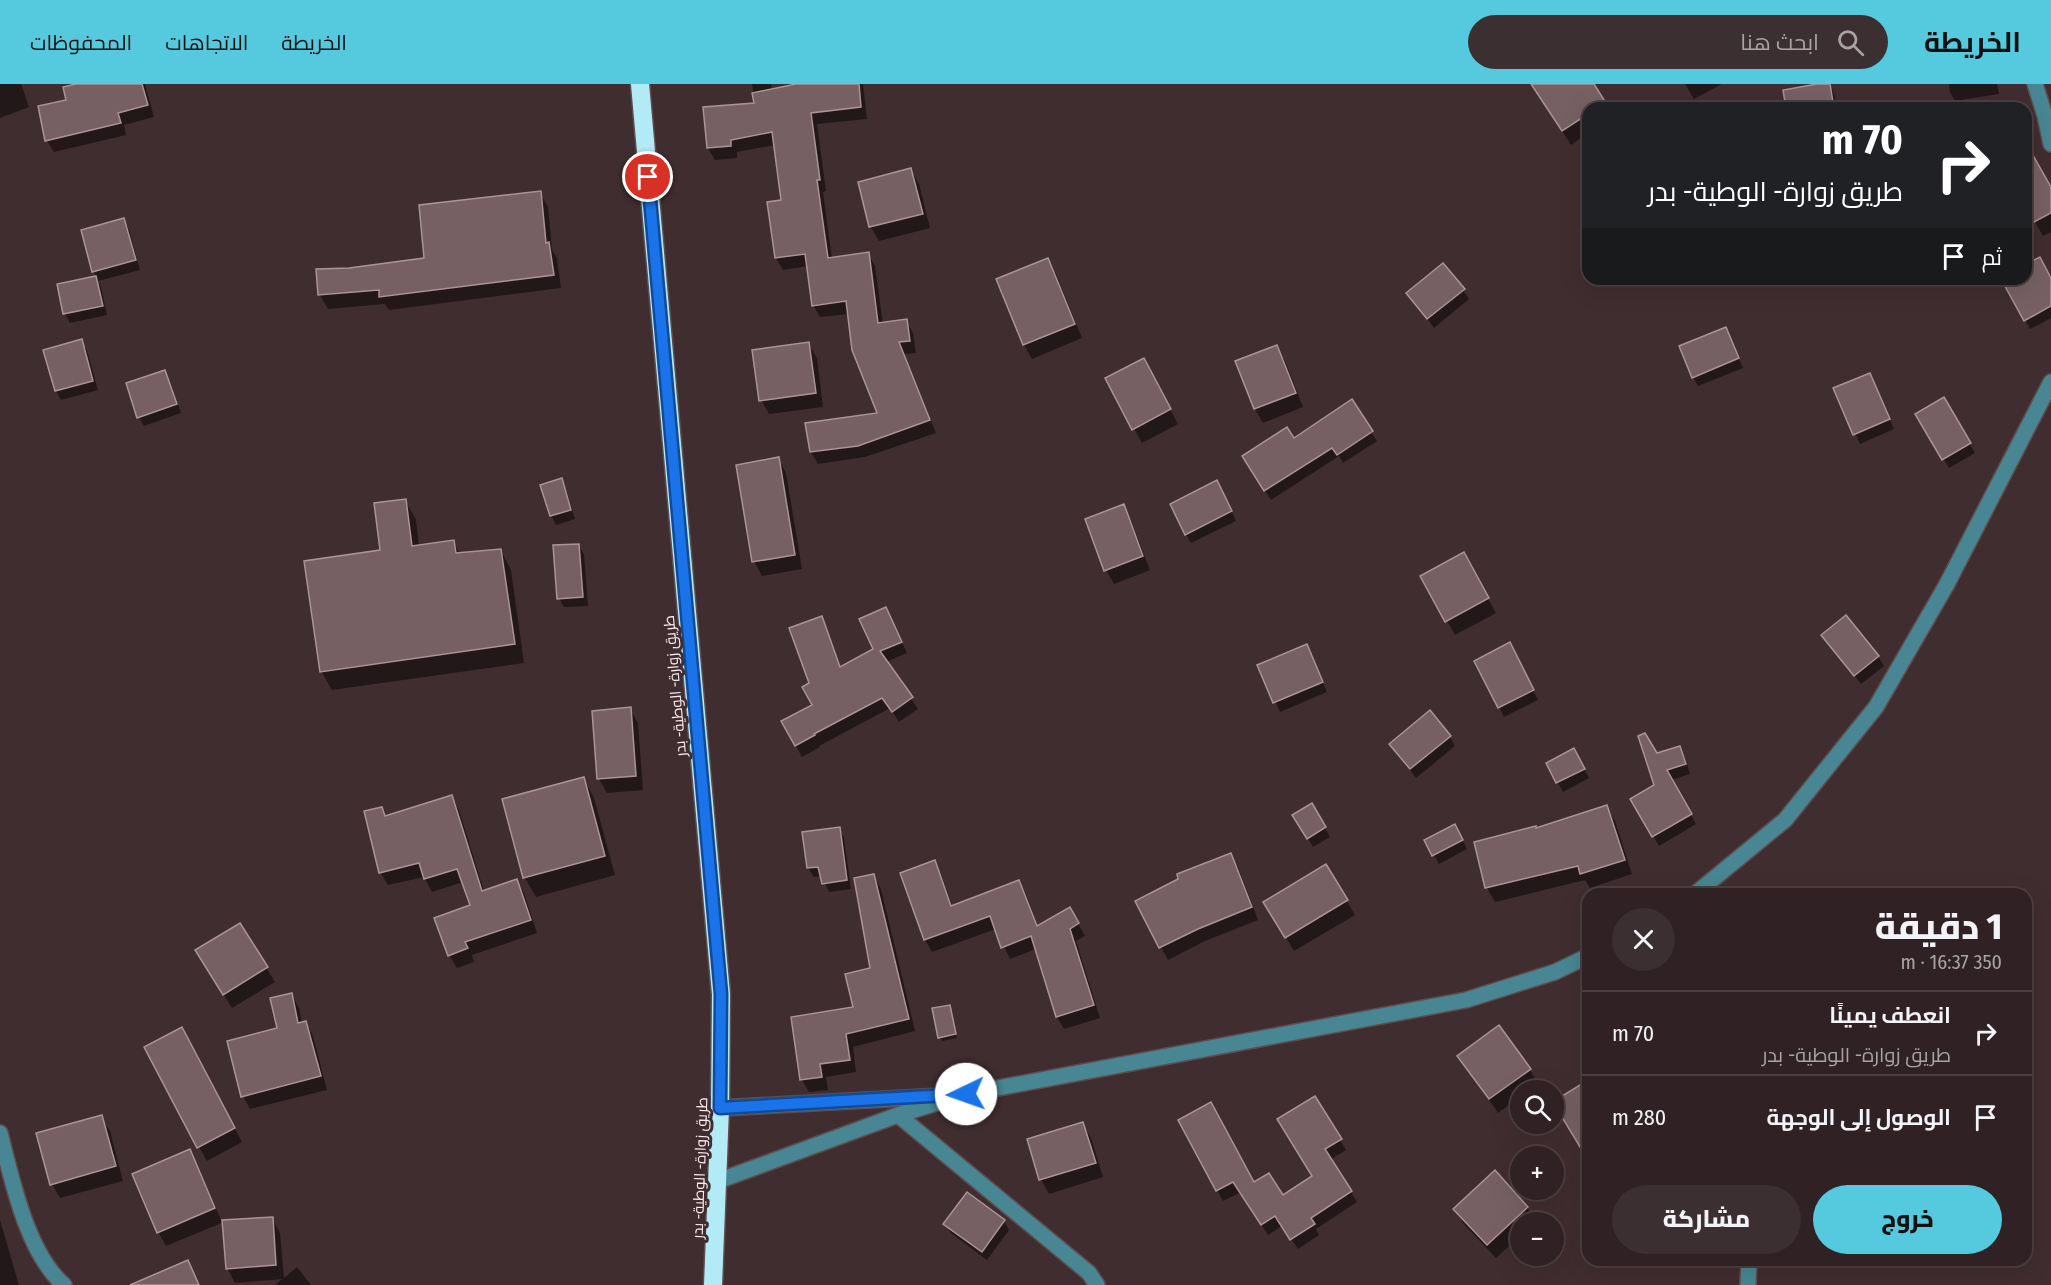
<!DOCTYPE html>
<html lang="ar">
<head>
<meta charset="utf-8">
<style>
	:root { --surface:#302224; --page:#3c2f31; --text:#f1f3f6; --muted:#a8a4a6; --line:#4b3f41; --accent:#55cadf }
	body { margin:0; font-family:"Fira Sans Condensed",Cairo,sans-serif; background:var(--page); color:var(--text); direction:rtl; height:100vh; display:flex; flex-direction:column; font-size:22px; white-space:nowrap }
	* { box-sizing:border-box; margin:0 }
	p { font-size:20px; color:var(--muted) }
	.icon { flex:none; width:33px; height:33px; fill:none; stroke:currentColor; stroke-width:2; stroke-linecap:round; stroke-linejoin:round }
	.map { position:relative; flex:1; overflow:hidden; direction:ltr }
	.sheet { position:absolute; left:1582px; top:804px; width:450px; height:378px; display:flex; flex-direction:column; background:var(--surface); border-radius:18px; box-shadow:0 6px 24px #0002,0 0 0 2px var(--line); direction:rtl }
	.sheet>* { flex:none }
	.hud { position:absolute; left:1582px; top:18px; width:450px; height:183px; border-radius:18px; box-shadow:0 6px 24px #0002,0 0 0 2px var(--line); direction:rtl; background:#202124; color:#fff; overflow:hidden }
	.buttons { position:absolute; left:1510px; top:996px; display:grid; gap:12px }
	.buttons a { display:grid; place-items:center; width:54px; height:54px; border-radius:50%; background:var(--surface); box-shadow:0 6px 24px #0002,0 0 0 2px var(--line); font-size:30px }
	.pin { position:absolute; display:grid; place-items:center; width:51px; height:51px; color:#fff; margin:-26px; border:3px solid #fff; border-radius:50%; box-shadow:0 2px 6px #0007 }
	.me { position:absolute; width:66px; margin:-33px; rotate:267deg; stroke-linejoin:round; filter:drop-shadow(0 0 4px #0008) }
	.turn { display:flex; align-items:center; gap:21px; height:126px; padding:0 30px; font-size:27px }
	.turn .icon { width:78px; height:78px; stroke-width:2.5 }
	.turn b { display:block; font-size:42px; line-height:51px }
	.then { display:flex; align-items:center; height:57px; padding:0 30px; background:#0003; gap:12px; font-size:22px }
	.round { display:grid; place-items:center; flex:none; width:63px; height:63px; border-radius:32px; background:var(--page) }
	.head { display:flex; align-items:center; justify-content:space-between; height:102px; padding:0 30px }
	h1 { font-size:36px; font-weight:800; line-height:45px }
	.button { display:flex; gap:12px; margin-top:auto; padding:12px 30px }
	.button a { flex:1; height:69px; border-radius:36px; background:var(--accent); color:#111; font-size:24px; font-weight:800; line-height:69px; text-align:center }
	.button a+a { background:var(--page); color:var(--text) }
	ul { padding:0; list-style:none }
	li { display:flex; align-items:center; gap:18px; height:84px; padding:0 30px; border-top:2px solid var(--line) }
	li div { flex:1 }
	li b { display:block; font-size:22px }
	li em { font-style:normal }
	header { display:flex; align-items:center; gap:36px; box-sizing:border-box; height:84px; padding:0 30px; background:var(--accent); color:#111 }
	header strong { font-size:28px }
	nav { display:flex; gap:33px; margin-inline-start:auto; font-size:21px }
	.search { width:420px; height:54px; background:var(--page); display:flex; align-items:center; gap:15px; box-sizing:border-box; padding:0 21px; border-radius:33px; color:var(--muted); font-size:22px }
	.map>svg:first-child { display:block }
</style>
</head>
<body>
<header>
<strong>الخريطة</strong>
<div class="search"><svg class="icon" aria-label="search" viewBox="0 0 24 24"><circle cx="10" cy="10" r="6"/><path d="M15 15l6 6"/></svg>ابحث هنا</div>
<nav><a>الخريطة</a><a>الاتجاهات</a><a>المحفوظات</a></nav>
</header>
<div class="map">
<svg width="2051" height="1201" viewBox="0 0 2051 1201">
	<rect width="100%" height="100%" fill="#402d30"/>
	<g fill="#0007">
		<polygon points="0,0 21,0 29,23 0,34"/>
		<polygon points="82,0 145,0 154,33 124,41 126,51 54,68 47,57 39,24 67,17"/>
		<polygon points="752,0 771,0 772,6 804,0 863,0 867,35 817,40 826,107 823,108 832,175 868,170 875,182 883,240 906,237 913,249 916,269 904,270 936,349 865,373 818,380 811,368 879,330 849,230 820,233 813,221 808,182 783,186 776,174 768,120 783,117 775,61 737,68 737,74 715,76 708,64 705,25 756,20"/>
		<polygon points="1532,0 1592,0 1607,24 1588,24 1588,49 1571,61"/>
		<polygon points="1685,0 1722,0 1694,15"/>
		<polygon points="1825,0 1829,0 1834,9 1837,24 1788,24"/>
		<polygon points="1949,0 1997,0 1999,10 1955,17 1950,8"/>
		<polygon points="911,86 919,100 930,144 879,157 870,142"/>
		<polygon points="2051,106 2051,148 2043,152 2026,122"/>
		<polygon points="540,109 548,123 552,166 557,174 561,204 389,226 385,220 328,225 320,211 426,175"/>
		<polygon points="124,136 129,145 140,186 98,197 101,203 107,231 70,239 65,230 59,202 97,194 94,188 82,147"/>
		<polygon points="1047,176 1056,190 1082,254 1032,275 1024,261 998,196"/>
		<polygon points="2003,195 2051,196 2051,234 2030,245"/>
		<polygon points="1463,206 1469,215 1434,244 1408,209"/>
		<polygon points="1726,245 1743,284 1698,302 1693,293"/>
		<polygon points="81,257 87,266 98,306 61,316 56,307"/>
		<polygon points="808,260 817,274 823,323 769,330 761,316"/>
		<polygon points="1276,263 1285,277 1303,323 1263,339 1255,325 1237,278"/>
		<polygon points="164,288 170,297 181,329 144,342 139,333"/>
		<polygon points="1151,290 1178,340 1142,359 1107,295"/>
		<polygon points="1874,300 1894,345 1860,360 1835,305"/>
		<polygon points="1944,315 1975,369 1949,384 1917,331"/>
		<polygon points="1351,318 1377,357 1343,379 1339,372 1271,416 1252,387"/>
		<polygon points="778,375 786,389 802,485 762,492 754,477"/>
		<polygon points="561,396 566,405 575,435 556,441 551,431"/>
		<polygon points="1222,407 1236,437 1191,459 1186,450"/>
		<polygon points="405,417 416,435 419,462 453,457 460,470 501,467 511,486 524,579 332,606 321,587"/>
		<polygon points="1123,422 1131,436 1150,486 1114,500 1106,486"/>
		<polygon points="578,461 584,470 588,522 564,523 559,514"/>
		<polygon points="1463,470 1496,529 1455,551 1422,493"/>
		<polygon points="886,525 907,569 886,578 918,625 899,638 890,624 819,662 820,663 802,673 783,638 814,621 811,600 821,534 827,545 841,584 874,566"/>
		<polygon points="1823,552 1878,572 1884,582 1861,600"/>
		<polygon points="1307,562 1327,608 1280,628 1259,582"/>
		<polygon points="1515,570 1538,616 1504,633 1476,578"/>
		<polygon points="630,625 638,639 643,706 607,709 599,695"/>
		<polygon points="1450,653 1455,662 1416,694 1391,660"/>
		<polygon points="1679,664 1685,673 1690,690 1671,696 1696,740 1659,762 1632,715 1655,702"/>
		<polygon points="1579,675 1589,694 1563,708 1548,680"/>
		<polygon points="584,695 594,714 615,791 536,813 525,794 504,716"/>
		<polygon points="451,713 459,726 484,807 516,797 524,809 537,849 472,871 474,878 457,884 449,871 472,822 463,798 432,808 424,793 388,801 380,788 382,724 387,733"/>
		<polygon points="1311,721 1330,753 1313,763 1294,731"/>
		<polygon points="1606,723 1615,737 1632,790 1590,804 1585,796 1495,818 1487,804 1476,759 1536,745"/>
		<polygon points="839,744 844,754 851,805 829,808 822,792 814,793 808,784"/>
		<polygon points="1460,751 1467,765 1439,780 1434,771"/>
		<polygon points="1230,771 1238,783 1258,836 1205,857 1168,876 1137,818"/>
		<polygon points="934,778 941,790 953,823 1019,798 1026,810 1038,843 1070,825 1085,852 1076,857 1100,934 1064,945 1057,933 1036,865 1010,875 996,845 932,868 925,856 901,790"/>
		<polygon points="1326,782 1355,831 1294,867 1265,818"/>
		<polygon points="874,792 881,805 915,947 853,963 856,988 826,993 828,1006 809,1008 802,996 855,925 872,885"/>
		<polygon points="240,841 275,898 232,924 205,881"/>
		<polygon points="292,911 299,924 302,939 306,938 313,952 327,1006 250,1025 243,1012 278,945"/>
		<polygon points="949,922 957,954 942,957 940,953"/>
		<polygon points="190,959 242,1058 207,1077 199,1063"/>
		<polygon points="1459,972 1530,986 1538,1000 1528,1006 1521,1006 1521,1012 1498,1029"/>
		<polygon points="1588,997 1588,1065 1585,1068 1555,1018"/>
		<polygon points="1314,1014 1346,1066 1330,1076 1357,1118 1316,1145 1319,1151 1298,1165 1282,1142 1268,1151 1241,1108 1223,1117 1180,1037 1253,1100 1283,1113 1314,1092"/>
		<polygon points="101,1033 110,1047 123,1097 60,1114 52,1100"/>
		<polygon points="1083,1040 1091,1054 1103,1093 1049,1110 1041,1095"/>
		<polygon points="189,1067 197,1082 222,1138 272,1134 280,1149 284,1194 297,1183 311,1201 275,1201 282,1195 235,1199 227,1184 224,1138 166,1162 158,1148"/>
		<polygon points="1527,1123 1535,1138 1521,1138 1521,1151 1496,1174 1463,1139 1455,1125"/>
		<polygon points="0,1136 19,1201 0,1201"/>
		<polygon points="1004,1137 1009,1146 987,1176 951,1149 945,1140"/>
	</g>
	<g fill="#766063" stroke="#ab9397" stroke-width="1.5">
		<polygon points="76,0 142,0 148,21 118,29 121,39 45,57 38,22 66,16 63,3"/>
		<polygon points="796,0 859,0 861,23 811,29 820,96 817,96 828,174 869,168 878,239 907,235 910,257 899,258 930,336 858,362 810,368 805,339 877,329 852,266 846,217 812,222 805,170 775,174 767,118 781,116 772,48 731,56 731,62 707,64 703,23 754,19 752,9"/>
		<polygon points="1531,0 1594,0 1606,19 1598,24 1588,24 1588,30 1562,47"/>
		<polygon points="1817,0 1830,0 1834,24 1786,24 1783,6"/>
		<polygon points="2026,59 2051,103 2051,129 2034,138 2026,125"/>
		<polygon points="911,84 923,130 869,143 858,98"/>
		<polygon points="541,107 546,159 549,158 554,191 379,213 379,206 318,211 316,185 349,184 424,174 419,121"/>
		<polygon points="124,134 136,176 92,188 81,146"/>
		<polygon points="2040,173 2051,194 2051,222 2024,237 2001,195 2026,195 2026,180"/>
		<polygon points="1048,174 1075,240 1023,261 996,195"/>
		<polygon points="1443,179 1465,205 1427,235 1406,209"/>
		<polygon points="96,192 103,222 63,230 57,200"/>
		<polygon points="1726,243 1739,274 1692,294 1679,262"/>
		<polygon points="82,255 93,297 55,307 43,266"/>
		<polygon points="809,258 816,309 759,317 752,266"/>
		<polygon points="1277,261 1296,309 1254,325 1235,277"/>
		<polygon points="1144,274 1171,325 1132,346 1105,294"/>
		<polygon points="165,286 177,320 137,334 126,299"/>
		<polygon points="1870,289 1890,335 1853,351 1833,304"/>
		<polygon points="1944,313 1971,359 1942,376 1915,330"/>
		<polygon points="1352,315 1373,347 1337,371 1332,364 1264,407 1242,372 1287,343 1294,354"/>
		<polygon points="779,373 795,471 752,478 736,381"/>
		<polygon points="562,394 571,426 550,432 540,401"/>
		<polygon points="1217,396 1232,427 1185,451 1170,420"/>
		<polygon points="406,415 412,462 454,456 456,469 501,465 515,560 320,588 304,477 380,466 374,419"/>
		<polygon points="1124,420 1143,472 1104,487 1085,435"/>
		<polygon points="579,460 583,513 557,515 553,461"/>
		<polygon points="1464,468 1489,514 1445,538 1420,492"/>
		<polygon points="886,523 902,558 880,567 913,613 892,628 882,614 814,650 815,651 795,662 781,637 812,621 802,603 809,599 789,544 822,532 840,583 873,565 859,535"/>
		<polygon points="1846,531 1879,572 1854,592 1821,551"/>
		<polygon points="1510,558 1534,606 1498,624 1474,577"/>
		<polygon points="1307,560 1323,598 1273,619 1257,581"/>
		<polygon points="631,623 636,692 597,695 592,627"/>
		<polygon points="1430,626 1451,652 1410,685 1389,660"/>
		<polygon points="1645,649 1657,669 1680,662 1686,680 1667,686 1692,730 1652,753 1630,715 1654,701 1638,652"/>
		<polygon points="1574,664 1585,685 1556,699 1546,679"/>
		<polygon points="584,693 605,772 523,794 502,715"/>
		<polygon points="452,711 482,807 517,795 531,836 465,858 468,864 448,872 434,834 470,821 457,785 424,795 419,779 379,789 364,727 382,723 385,732"/>
		<polygon points="1312,719 1326,743 1307,755 1292,731"/>
		<polygon points="1607,721 1625,776 1580,790 1578,782 1485,804 1474,758 1536,742 1536,744"/>
		<polygon points="1455,740 1463,756 1432,772 1424,756"/>
		<polygon points="840,743 847,796 822,800 818,783 807,784 802,748"/>
		<polygon points="1231,769 1252,823 1198,845 1159,864 1135,817 1178,795 1177,790"/>
		<polygon points="935,776 951,822 1019,796 1037,842 1070,823 1079,839 1070,845 1094,921 1056,933 1031,852 1001,864 990,832 924,856 900,789"/>
		<polygon points="1326,780 1348,816 1285,854 1263,818"/>
		<polygon points="874,790 909,935 846,950 850,976 820,980 822,993 800,996 791,933 853,923 845,890 870,884 854,794"/>
		<polygon points="240,839 268,883 223,911 195,866"/>
		<polygon points="292,909 298,939 306,937 321,992 241,1013 227,957 277,944 270,914"/>
		<polygon points="950,921 956,950 938,954 932,924"/>
		<polygon points="1499,941 1531,985 1489,1015 1457,972"/>
		<polygon points="182,943 235,1044 197,1064 144,963"/>
		<polygon points="1588,996 1588,1076 1554,1020 1554,1017"/>
		<polygon points="1315,1012 1342,1055 1325,1065 1352,1107 1311,1134 1315,1140 1290,1156 1275,1132 1261,1141 1233,1098 1216,1107 1178,1036 1211,1018 1254,1098 1269,1089 1283,1111 1312,1092 1277,1035"/>
		<polygon points="102,1031 116,1082 50,1101 36,1049"/>
		<polygon points="1083,1038 1096,1079 1039,1096 1027,1055"/>
		<polygon points="190,1065 215,1124 157,1149 132,1090"/>
		<polygon points="1495,1086 1528,1123 1487,1161 1453,1125"/>
		<polygon points="967,1108 1005,1136 982,1168 943,1140"/>
		<polygon points="273,1133 276,1181 226,1185 222,1136"/>
		<polygon points="188,1176 199,1201 130,1201"/>
	</g>
	<g fill="none" stroke-linecap="round" stroke-linejoin="round">
		<g stroke="#5e4c4f" stroke-width="18">
			<g id="minor">
				<polyline points="2035,0 2045,32 2051,60"/>
				<polyline points="1695,810 1785,736 1876,623 1947,500 2051,298"/>
				<polyline points="720,1024 942,1012"/>
				<polyline points="898,1031 1089,1189 1097,1201"/>
				<path d="M0,1049C12,1096 27,1169 64,1201"/>
				<polyline points="718,1097 898,1031 966,1010 1466,916 1555,888 1588,872"/>
				<polyline points="1748,1201 1749,1176"/>
			</g>
		</g>
		<g stroke="#5e4c4f" stroke-width="21">
			<polyline id="highway" points="640,0 721,910 720,1024 713,1201"/>
		</g>
		<use href="#minor" stroke="#478692" stroke-width="15"/>
		<use href="#highway" stroke="#b2ebf6" stroke-width="18"/>
	</g>
	<g fill="none" stroke-linecap="round" stroke-linejoin="round">
		<g stroke="#114b97" stroke-width="15">
			<polyline id="route" points="648,93 721,910 720,1024 966,1010"/>
		</g>
		<use href="#route" stroke="#1a73e8" stroke-width="10"/>
	</g>
	<g text-anchor="middle" dominant-baseline="central" stroke-width="6" stroke-linejoin="round" paint-order="stroke">
		<g font-size="15" fill="#fbeef0" stroke="#402d30">
			<text transform="translate(675 602) rotate(-95)">طريق زوارة- الوطية- بدر</text>
			<text transform="translate(700 1084) rotate(-88)">طريق زوارة- الوطية- بدر</text>
		</g>
	</g>
</svg>
<div class="buttons">
<a><svg class="icon" aria-label="search" viewBox="0 0 24 24"><circle cx="10" cy="10" r="6"/><path d="M15 15l6 6"/></svg></a>
<a>+</a>
<a>−</a>
</div>
<div class="pin" style="left:648px;top:93px;background:#d93025"><svg class="icon" aria-label="arrive" viewBox="0 0 24 24"><path d="M6 21V4h12l-3 4 3 4H6"/></svg></div>
<svg class="me" style="left:966px;top:1010px" viewBox="-20 -20 40 40"><circle r="19" fill="#fff"/><path d="M0-13L10 11 0 6-10 11z" fill="#1a73e8"/></svg>
<div class="hud">
<div class="turn"><svg class="icon" aria-label="right" viewBox="0 0 24 24"><path d="M7 20v-9h11M14 6l5 5-5 5"/></svg><div><b>70 m</b>طريق زوارة- الوطية- بدر</div></div>
<div class="then">ثم<svg class="icon" aria-label="arrive" viewBox="0 0 24 24"><path d="M6 21V4h12l-3 4 3 4H6"/></svg></div>
</div>
<section class="sheet">
<div class="head"><div><h1>1 دقيقة</h1><p>350 m · 16:37</p></div><a class="round"><svg class="icon" aria-label="close" viewBox="0 0 24 24"><path d="M6 6l12 12M18 6L6 18"/></svg></a></div>
<ul>
<li><svg class="icon" aria-label="right" viewBox="0 0 24 24"><path d="M7 20v-9h11M14 6l5 5-5 5"/></svg><div><b>انعطف يمينًا</b><p>طريق زوارة- الوطية- بدر</p></div><em>70 m</em></li>
<li><svg class="icon" aria-label="arrive" viewBox="0 0 24 24"><path d="M6 21V4h12l-3 4 3 4H6"/></svg><div><b>الوصول إلى الوجهة</b></div><em>280 m</em></li>
</ul>
<div class="button"><a>خروج</a><a>مشاركة</a></div>
</section>
</div>
</body>
</html>
